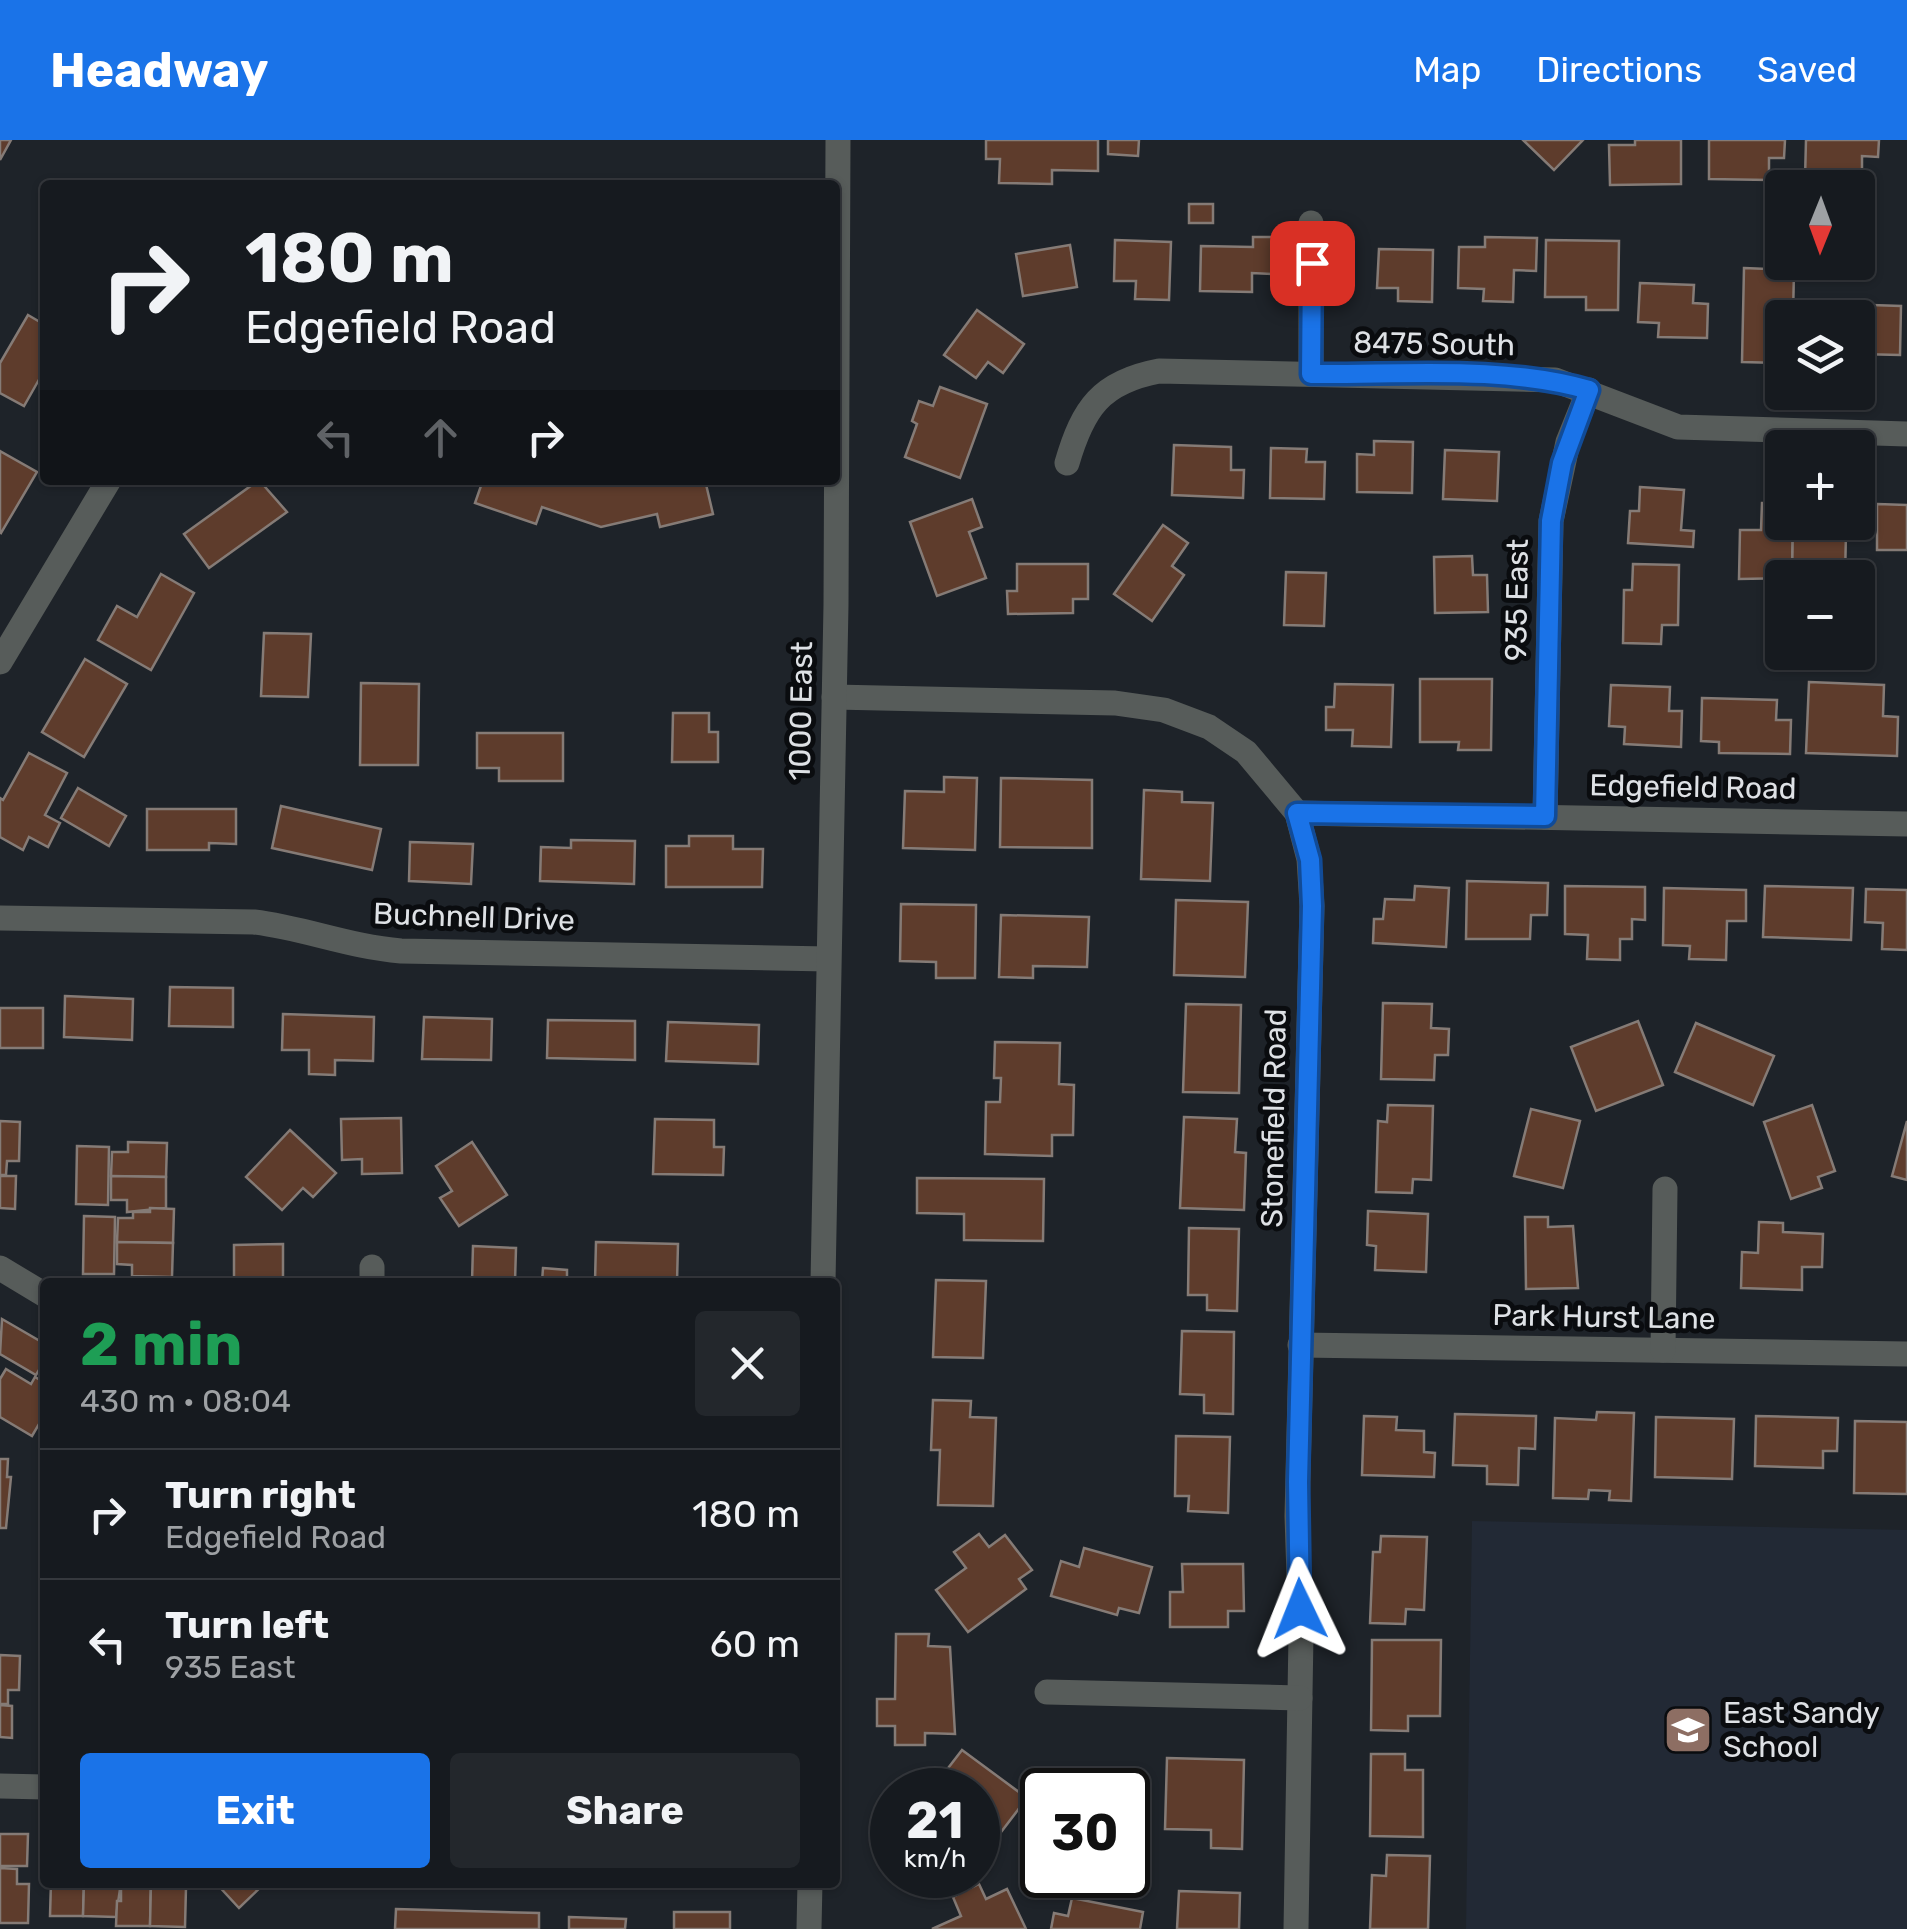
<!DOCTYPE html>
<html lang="en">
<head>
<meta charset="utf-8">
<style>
	:root { --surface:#161a1f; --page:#23272c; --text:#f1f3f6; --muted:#9ea1a4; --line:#35383d; --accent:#1a73e8 }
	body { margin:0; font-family:Rubik,sans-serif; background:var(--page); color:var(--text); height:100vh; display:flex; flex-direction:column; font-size:38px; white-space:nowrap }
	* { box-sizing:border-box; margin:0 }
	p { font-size:32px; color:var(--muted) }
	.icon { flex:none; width:55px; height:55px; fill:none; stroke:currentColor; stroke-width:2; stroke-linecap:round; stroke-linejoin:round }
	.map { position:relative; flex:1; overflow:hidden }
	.side { position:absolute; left:40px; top:1138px; width:800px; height:610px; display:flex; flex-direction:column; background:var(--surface); border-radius:10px; box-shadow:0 2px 8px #0004,0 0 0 2px var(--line) }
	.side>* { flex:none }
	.top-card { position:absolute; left:40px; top:40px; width:800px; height:305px; border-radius:10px; box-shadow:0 2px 8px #0004,0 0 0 2px var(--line); background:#161a1f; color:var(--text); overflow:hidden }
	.needle { width:65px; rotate:181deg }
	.buttons { position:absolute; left:1765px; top:30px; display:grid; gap:20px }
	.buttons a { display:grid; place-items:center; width:110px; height:110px; border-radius:10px; background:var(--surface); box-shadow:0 2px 8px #0004,0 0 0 2px var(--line); font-size:50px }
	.speed { position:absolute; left:870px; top:1628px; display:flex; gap:20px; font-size:50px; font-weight:700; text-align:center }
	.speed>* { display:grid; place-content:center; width:130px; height:130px; border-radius:50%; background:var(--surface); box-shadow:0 2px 8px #0004,0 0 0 2px var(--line); line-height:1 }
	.speed small { font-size:25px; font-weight:400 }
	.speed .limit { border:5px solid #111; border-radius:15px; background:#fff; color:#111 }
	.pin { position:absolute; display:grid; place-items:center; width:85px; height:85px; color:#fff; margin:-42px; border-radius:20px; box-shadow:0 5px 15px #0006 }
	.me { position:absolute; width:110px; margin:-55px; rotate:358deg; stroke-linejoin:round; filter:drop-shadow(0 0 8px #0008) }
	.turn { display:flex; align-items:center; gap:35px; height:210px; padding:0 40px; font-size:45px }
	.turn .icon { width:130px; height:130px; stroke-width:2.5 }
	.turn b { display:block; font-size:70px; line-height:85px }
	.lanes { display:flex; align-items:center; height:95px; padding:0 40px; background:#0003; justify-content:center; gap:50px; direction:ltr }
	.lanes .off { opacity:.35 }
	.round { display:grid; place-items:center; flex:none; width:105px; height:105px; border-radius:10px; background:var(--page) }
	.summary { display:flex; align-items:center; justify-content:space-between; height:170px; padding:0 40px }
	h1 { font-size:60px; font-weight:700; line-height:75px; color:#1e9e55 }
	.button { display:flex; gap:20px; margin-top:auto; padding:20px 40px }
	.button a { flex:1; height:115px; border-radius:10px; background:var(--accent); color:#fff; font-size:40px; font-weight:700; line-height:115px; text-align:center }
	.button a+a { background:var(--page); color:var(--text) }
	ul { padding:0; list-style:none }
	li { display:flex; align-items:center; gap:30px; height:130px; padding:0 40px; border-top:2px solid var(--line) }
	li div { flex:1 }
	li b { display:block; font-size:38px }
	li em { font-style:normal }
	header { display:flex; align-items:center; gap:60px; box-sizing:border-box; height:140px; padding:0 50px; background:var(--accent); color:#fff }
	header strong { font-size:48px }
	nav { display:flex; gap:55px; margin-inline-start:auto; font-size:35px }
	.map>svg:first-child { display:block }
</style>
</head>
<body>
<header>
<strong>Headway</strong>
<nav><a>Map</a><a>Directions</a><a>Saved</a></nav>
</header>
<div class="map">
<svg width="1907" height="1789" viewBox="0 0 1907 1789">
	<rect width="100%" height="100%" fill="#1e2329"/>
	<polygon fill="#222935" points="1472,1381 1907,1390 1907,1789 1466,1789"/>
	<g fill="#5e3c2c" stroke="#857b76" stroke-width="2.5">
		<polygon points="0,0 11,0 0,20"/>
		<polygon points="986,0 1098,0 1098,31 1052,30 1052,44 999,43 1000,19 986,19"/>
		<polygon points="1108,0 1139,0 1138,16 1108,14"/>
		<polygon points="1523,0 1583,0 1554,30"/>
		<polygon points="1635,0 1681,0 1681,44 1610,45 1609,5 1635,5"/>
		<polygon points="1709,0 1785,0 1784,18 1769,18 1769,40 1709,39"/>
		<polygon points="1806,0 1879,0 1878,17 1862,16 1862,41 1805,39"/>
		<rect x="1189" y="64" width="24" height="19"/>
		<polygon points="1253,97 1273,97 1272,134 1252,133 1252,152 1200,151 1201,106 1253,107"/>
		<polygon points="1485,97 1537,98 1536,131 1514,130 1513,162 1483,161 1484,149 1458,148 1459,107 1485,107"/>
		<polygon points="1115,100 1171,102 1169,160 1135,159 1136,141 1114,141"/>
		<polygon points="1546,100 1619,101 1618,170 1586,170 1586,157 1545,157"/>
		<polygon points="1070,105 1077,147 1023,156 1016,114"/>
		<polygon points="1379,109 1433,110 1432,162 1398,161 1398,148 1377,148"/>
		<polygon points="1744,128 1794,130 1793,177 1810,178 1782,178 1782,223 1742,222"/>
		<polygon points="1640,143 1694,145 1693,163 1708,164 1707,198 1658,197 1659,183 1638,182"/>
		<polygon points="1840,164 1901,166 1900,215 1858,214 1858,178 1839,178"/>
		<polygon points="977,170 1024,204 1003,233 988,222 976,238 944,215"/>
		<polygon points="28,175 45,185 45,229 24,266 0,253 0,223"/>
		<polygon points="940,247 987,264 960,338 905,317 917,284 912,281 919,261 933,266"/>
		<polygon points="1374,301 1413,302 1412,353 1357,352 1357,314 1374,315"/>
		<polygon points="1174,305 1231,307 1231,330 1244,330 1243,358 1172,355"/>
		<polygon points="1271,308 1307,309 1306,322 1325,322 1324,359 1270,358"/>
		<polygon points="1445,310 1499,312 1497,361 1443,359"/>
		<polygon points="0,311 37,332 1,393 0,392"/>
		<polygon points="259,340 287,372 209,428 184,394"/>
		<polygon points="483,340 705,340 713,374 660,387 657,374 601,387 542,367 536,384 475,363"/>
		<polygon points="1640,347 1684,350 1681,390 1694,391 1693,407 1628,403 1630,371 1639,371"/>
		<polygon points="972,359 982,387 969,392 986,438 937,456 910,382"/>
		<polygon points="1762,363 1782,364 1782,382 1793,382 1792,438 1739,439 1740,390 1761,390"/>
		<polygon points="1877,364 1907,365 1907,410 1877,410"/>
		<polygon points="1793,382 1825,382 1824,392 1846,392 1845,438 1792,438"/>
		<polygon points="1163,385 1188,403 1172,426 1184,435 1152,481 1114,454"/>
		<polygon points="1472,416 1473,435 1487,435 1488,472 1435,473 1434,417"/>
		<polygon points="1017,424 1088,424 1088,459 1073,459 1073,473 1008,474 1007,451 1017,451"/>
		<polygon points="1633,424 1679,425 1678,485 1662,485 1661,504 1623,503 1624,450 1632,450"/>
		<polygon points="1286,432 1326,433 1324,486 1284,485"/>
		<polygon points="161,434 194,453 151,530 98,500 117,466 137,477"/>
		<polygon points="264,493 311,494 308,557 261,556"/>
		<polygon points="85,519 127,544 84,617 42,592"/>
		<polygon points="1420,539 1492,539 1491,610 1458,610 1459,602 1420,602"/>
		<polygon points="1809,542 1884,545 1883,576 1898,577 1897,616 1806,613"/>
		<polygon points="361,543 419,544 418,625 360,625"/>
		<polygon points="1335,544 1393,545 1391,607 1352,606 1353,590 1326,590 1326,567 1334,567"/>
		<polygon points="1611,545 1670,547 1669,571 1682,571 1681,607 1624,604 1625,587 1609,586"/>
		<polygon points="1702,558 1777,560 1776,580 1791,580 1790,614 1719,613 1719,602 1701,601"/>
		<polygon points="673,573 709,573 709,592 718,592 718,622 672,622"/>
		<polygon points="477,593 563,593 563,641 499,641 499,628 477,628"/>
		<polygon points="29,613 67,633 45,675 60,683 48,707 29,697 23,710 0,697 0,658 3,660"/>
		<polygon points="944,637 977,638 975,710 903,708 905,651 944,652"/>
		<polygon points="1001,638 1092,640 1092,708 1000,707"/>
		<polygon points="78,648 126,676 109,706 61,678"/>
		<polygon points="1144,650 1182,652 1182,662 1213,663 1210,741 1141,739"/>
		<polygon points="281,666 381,689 372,730 272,708"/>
		<polygon points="147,669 236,669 236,704 209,703 209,710 147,710"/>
		<polygon points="689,696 733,696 733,709 763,709 762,747 666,747 666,706 689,706"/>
		<polygon points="571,700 635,701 634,744 540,741 541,707 571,708"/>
		<polygon points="410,702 473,704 471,744 409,741"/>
		<polygon points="1467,741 1548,743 1547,775 1531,775 1530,799 1466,799"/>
		<polygon points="1415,746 1449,748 1446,807 1373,803 1374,779 1383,779 1385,759 1414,760"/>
		<polygon points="1565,746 1645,747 1645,780 1632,779 1632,799 1620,799 1620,820 1587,819 1588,795 1565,794"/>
		<polygon points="1765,746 1853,748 1851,800 1763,797"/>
		<polygon points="1664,748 1746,750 1746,781 1727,781 1726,820 1689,819 1690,806 1663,805"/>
		<polygon points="1866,749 1907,750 1907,810 1882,809 1883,783 1865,782"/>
		<polygon points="1176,760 1248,762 1245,837 1174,835"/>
		<polygon points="901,764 976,765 975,838 936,838 936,822 900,821"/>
		<polygon points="1001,775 1089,777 1087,827 1033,826 1033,838 999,837"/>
		<polygon points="170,847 233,848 233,887 169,886"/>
		<polygon points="65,856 133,859 132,900 64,897"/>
		<polygon points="1383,863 1432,864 1431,888 1449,889 1448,915 1435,915 1434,940 1381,939"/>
		<polygon points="1186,864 1241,865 1239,953 1183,952"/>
		<rect x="0" y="868" width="43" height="40"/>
		<polygon points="283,874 374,877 373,921 335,920 335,935 309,934 309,910 282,910"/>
		<polygon points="424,877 492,879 491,920 422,919"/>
		<polygon points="548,880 635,881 635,920 547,918"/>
		<polygon points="1638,881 1663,945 1596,971 1571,907"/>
		<polygon points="668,882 759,885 758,924 666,921"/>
		<polygon points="1696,883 1774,916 1753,965 1675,932"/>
		<polygon points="995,902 1060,903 1059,944 1074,945 1073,995 1052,995 1052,1016 985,1014 986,962 1000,962 1001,938 994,938"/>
		<polygon points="1388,965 1433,966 1431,1040 1413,1039 1412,1053 1376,1052 1378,981 1387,982"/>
		<polygon points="1812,965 1835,1031 1818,1037 1822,1048 1791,1059 1764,982"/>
		<polygon points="1531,969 1580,981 1563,1048 1514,1036"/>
		<polygon points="1184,977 1237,979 1235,1012 1246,1013 1244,1070 1180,1068"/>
		<polygon points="401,978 402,1033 362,1034 362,1019 342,1020 341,979"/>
		<polygon points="655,979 714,980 714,1007 724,1007 723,1035 653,1034"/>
		<polygon points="0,981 20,982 19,1021 7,1021 6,1035 0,1035"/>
		<polygon points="1907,981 1907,1040 1892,1036"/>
		<polygon points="290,990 336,1033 313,1057 303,1048 282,1070 246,1037"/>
		<polygon points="128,1002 167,1003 166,1037 111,1036 112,1012 128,1012"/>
		<polygon points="472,1002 507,1055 459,1086 440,1058 452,1051 436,1026"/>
		<polygon points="77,1006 109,1007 108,1065 76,1064"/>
		<polygon points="0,1036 16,1036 15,1069 0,1068"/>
		<polygon points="111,1036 166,1037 166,1068 127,1072 127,1060 111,1060"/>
		<polygon points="917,1038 1044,1039 1043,1101 964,1100 964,1074 917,1073"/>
		<polygon points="150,1068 174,1069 173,1103 117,1102 118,1078 133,1078 133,1072 150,1072"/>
		<polygon points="1368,1071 1428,1074 1426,1132 1375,1130 1376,1106 1367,1105"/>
		<polygon points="84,1076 115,1077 114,1134 83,1134"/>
		<polygon points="1525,1077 1548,1077 1548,1087 1573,1086 1578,1148 1526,1149"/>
		<polygon points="1759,1082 1783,1083 1783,1092 1823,1094 1822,1127 1802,1127 1802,1150 1741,1148 1742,1112 1758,1113"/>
		<polygon points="1189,1088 1239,1089 1237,1171 1207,1170 1207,1155 1188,1155"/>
		<polygon points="117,1102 173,1103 172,1137 132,1136 132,1125 117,1124"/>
		<polygon points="596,1102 678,1104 677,1142 595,1142"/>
		<polygon points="283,1104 283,1142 234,1142 234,1105"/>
		<polygon points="473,1106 516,1108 515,1142 472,1142"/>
		<polygon points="543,1128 567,1130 567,1142 542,1142"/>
		<polygon points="936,1140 986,1141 983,1218 933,1217"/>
		<polygon points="2,1179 45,1204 45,1220 36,1235 0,1214"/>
		<polygon points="1182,1191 1234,1192 1233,1274 1204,1273 1204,1255 1180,1254"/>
		<polygon points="6,1229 31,1244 35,1237 45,1243 45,1274 32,1296 0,1277 0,1239"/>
		<polygon points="933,1260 971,1261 970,1277 996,1278 993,1366 938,1365 940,1310 931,1310"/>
		<polygon points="1597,1272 1634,1273 1631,1361 1609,1360 1610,1351 1589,1350 1588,1359 1553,1358 1555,1278 1596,1280"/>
		<polygon points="1455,1274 1536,1276 1535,1309 1519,1308 1518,1345 1487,1344 1487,1326 1453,1325"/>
		<polygon points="1364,1276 1397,1277 1396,1290 1424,1291 1424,1312 1435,1313 1434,1337 1362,1335"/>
		<polygon points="1756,1276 1838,1278 1837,1311 1823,1311 1823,1328 1755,1326"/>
		<polygon points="1656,1277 1734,1279 1732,1339 1655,1337"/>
		<polygon points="1855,1281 1907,1282 1907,1354 1854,1353"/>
		<polygon points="1176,1296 1230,1297 1228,1373 1188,1371 1189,1356 1175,1356"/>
		<polygon points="0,1319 8,1319 7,1337 11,1337 6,1388 0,1388"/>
		<polygon points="979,1394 989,1407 1005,1395 1032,1430 1019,1439 1026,1449 968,1492 936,1450 966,1428 954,1412"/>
		<polygon points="1381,1396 1427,1397 1424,1470 1406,1469 1405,1484 1370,1483 1373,1412 1380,1412"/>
		<polygon points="1084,1408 1152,1427 1139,1473 1119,1468 1117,1475 1051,1456 1061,1421 1079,1427"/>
		<polygon points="1182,1424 1243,1424 1244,1471 1228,1471 1228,1487 1170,1487 1170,1452 1183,1452"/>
		<polygon points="896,1494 929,1494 928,1506 950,1507 955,1594 925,1593 925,1605 895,1605 895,1586 877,1586 877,1559 895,1559"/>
		<polygon points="1372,1500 1441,1500 1440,1576 1408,1576 1408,1591 1371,1590"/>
		<polygon points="0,1515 20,1516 19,1550 8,1550 8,1564 0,1564"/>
		<polygon points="0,1565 12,1566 12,1598 0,1597"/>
		<polygon points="962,1610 1027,1658 995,1700 978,1686 978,1650 932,1649"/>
		<polygon points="1371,1614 1405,1614 1405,1630 1423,1630 1423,1697 1370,1696"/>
		<polygon points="1167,1618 1244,1620 1242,1709 1211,1708 1211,1690 1165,1689"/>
		<polygon points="1120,1636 1122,1645 1137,1642 1144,1686 1135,1687 1138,1704 1128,1705 1128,1650 1049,1650 1049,1646 1094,1639 1095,1646 1105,1645 1103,1638"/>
		<polygon points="0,1694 28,1694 27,1726 0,1726"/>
		<polygon points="1387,1715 1430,1716 1428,1789 1370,1789 1372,1735 1386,1736"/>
		<polygon points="0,1728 17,1729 17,1744 29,1744 28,1783 0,1783"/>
		<polygon points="51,1742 84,1742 83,1776 50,1776"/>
		<polygon points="84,1742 121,1742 116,1777 83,1776"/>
		<polygon points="126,1742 151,1742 150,1786 116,1786 117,1761 121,1761 121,1745"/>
		<polygon points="151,1742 186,1747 185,1787 150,1786"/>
		<polygon points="215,1742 266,1742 239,1768"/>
		<polygon points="979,1744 986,1759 1007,1749 1026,1789 932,1789 961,1776 953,1757"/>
		<polygon points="1179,1751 1240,1753 1239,1789 1177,1789"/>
		<polygon points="1072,1758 1143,1772 1140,1789 1051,1789 1054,1773 1068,1776"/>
		<polygon points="396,1769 539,1773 539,1789 395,1789"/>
		<rect x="674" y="1772" width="56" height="17"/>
		<polygon points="569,1777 626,1779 625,1789 569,1789"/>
	</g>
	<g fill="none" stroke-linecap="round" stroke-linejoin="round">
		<g stroke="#575c5a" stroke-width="25">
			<polyline points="1311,234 1311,83"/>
			<path d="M1067,323C1083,268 1101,242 1159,231L1555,240L1678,287L1907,294"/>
			<polyline points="0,522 109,340"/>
			<polyline points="834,557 1115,563 1164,570 1209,587 1246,612 1297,673 1309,719 1312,766 1297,1376 1301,1495 1296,1789"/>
			<polyline points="1297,673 1907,684"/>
			<polyline points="1545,677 1551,381 1568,302 1589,250"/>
			<path d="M0,778L254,782C304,788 350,807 401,811L828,819"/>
			<polyline points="0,1128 45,1155"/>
			<polyline points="372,1142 372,1127"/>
			<polyline points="1300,1205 1907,1214"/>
			<polyline points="1663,1210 1665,1049"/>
			<polyline points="1047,1552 1300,1558"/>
			<polyline points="0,1646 45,1647"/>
		</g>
		<g stroke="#575c5a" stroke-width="25">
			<polyline points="823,1142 836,465 838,0"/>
			<polyline points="809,1789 810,1742"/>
		</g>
	</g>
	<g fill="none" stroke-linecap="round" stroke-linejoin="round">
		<g stroke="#114b97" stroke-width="25">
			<path id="route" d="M1300,1469L1298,1342L1312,766L1310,720L1297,673L1545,676L1551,381L1562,323L1589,250C1502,225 1401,235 1311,234L1312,123"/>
		</g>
		<use href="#route" stroke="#1a73e8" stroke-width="18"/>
	</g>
	<defs>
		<g id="school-square" transform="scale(2.5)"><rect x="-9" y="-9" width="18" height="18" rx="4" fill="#8d6e63" stroke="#0a0c0f"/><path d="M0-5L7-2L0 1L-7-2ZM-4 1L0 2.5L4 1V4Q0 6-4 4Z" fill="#fff"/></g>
	</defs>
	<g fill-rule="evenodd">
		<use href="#school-square" x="1688" y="1590"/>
	</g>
	<g text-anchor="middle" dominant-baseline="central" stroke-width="10" stroke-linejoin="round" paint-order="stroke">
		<g font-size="30" fill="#dee1e5" stroke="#0a0c0f">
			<text transform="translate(1434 204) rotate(1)">8475 South</text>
			<text transform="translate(1517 460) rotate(-89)">935 East</text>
			<text transform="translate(801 571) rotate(-89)">1000 East</text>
			<text transform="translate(1693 647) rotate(1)">Edgefield Road</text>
			<text transform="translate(474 777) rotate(2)">Buchnell Drive</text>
			<text transform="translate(1274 978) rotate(-89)">Stonefield Road</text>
			<text transform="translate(1604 1177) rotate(1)">Park Hurst Lane</text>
		</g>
		<g font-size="30" fill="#dee1e5" stroke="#0a0c0f" text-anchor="start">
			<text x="1723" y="1573">East Sandy<tspan x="1723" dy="34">School</tspan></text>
		</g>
	</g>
</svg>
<div class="buttons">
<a><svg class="needle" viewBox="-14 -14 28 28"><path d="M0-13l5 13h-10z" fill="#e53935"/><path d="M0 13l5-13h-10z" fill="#9ea1a4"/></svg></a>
<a><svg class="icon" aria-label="layers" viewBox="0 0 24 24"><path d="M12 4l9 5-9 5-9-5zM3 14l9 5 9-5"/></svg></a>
<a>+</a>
<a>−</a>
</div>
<div class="speed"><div>21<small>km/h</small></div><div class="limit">30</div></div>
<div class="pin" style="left:1312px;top:123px;background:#d93025"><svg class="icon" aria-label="arrive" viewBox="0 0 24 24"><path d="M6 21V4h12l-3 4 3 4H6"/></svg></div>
<svg class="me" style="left:1300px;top:1469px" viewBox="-20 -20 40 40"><path d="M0-17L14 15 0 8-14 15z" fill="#1a73e8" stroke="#fff" stroke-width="4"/></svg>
<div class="top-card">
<div class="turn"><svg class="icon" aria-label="right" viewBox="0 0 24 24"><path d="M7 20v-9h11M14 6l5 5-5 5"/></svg><div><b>180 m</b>Edgefield Road</div></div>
<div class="lanes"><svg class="icon off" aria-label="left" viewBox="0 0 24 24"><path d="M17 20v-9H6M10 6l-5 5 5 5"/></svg><svg class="icon off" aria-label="ahead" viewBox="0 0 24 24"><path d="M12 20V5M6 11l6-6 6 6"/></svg><svg class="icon" aria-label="right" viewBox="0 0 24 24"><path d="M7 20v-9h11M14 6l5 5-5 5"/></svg></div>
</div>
<section class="side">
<div class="summary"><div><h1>2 min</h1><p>430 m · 08:04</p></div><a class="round"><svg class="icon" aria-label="close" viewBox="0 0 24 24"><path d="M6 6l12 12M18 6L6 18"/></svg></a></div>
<ul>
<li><svg class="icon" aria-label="right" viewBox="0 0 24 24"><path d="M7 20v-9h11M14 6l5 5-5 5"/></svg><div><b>Turn right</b><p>Edgefield Road</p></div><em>180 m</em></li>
<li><svg class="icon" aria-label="left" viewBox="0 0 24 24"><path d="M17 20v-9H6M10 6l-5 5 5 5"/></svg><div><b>Turn left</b><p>935 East</p></div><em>60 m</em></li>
</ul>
<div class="button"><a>Exit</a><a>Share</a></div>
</section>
</div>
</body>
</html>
